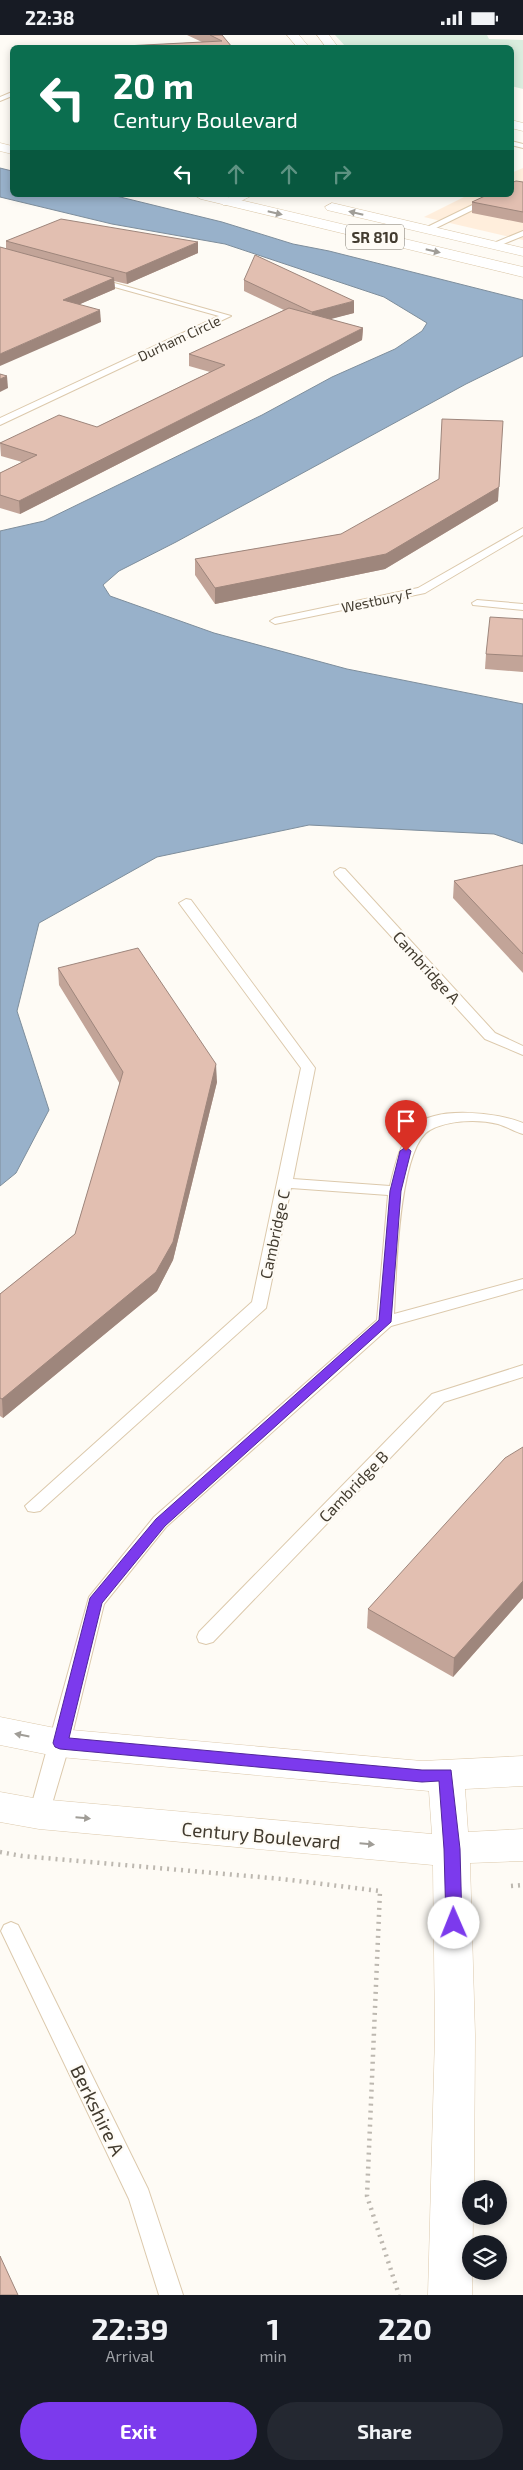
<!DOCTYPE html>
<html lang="en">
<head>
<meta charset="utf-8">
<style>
	:root { --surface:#171b24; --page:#242831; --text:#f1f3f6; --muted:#9ea1a6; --accent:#7c3aed }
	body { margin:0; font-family:"Exo 2",sans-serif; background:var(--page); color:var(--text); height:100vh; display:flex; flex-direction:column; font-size:19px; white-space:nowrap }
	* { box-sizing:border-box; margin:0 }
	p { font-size:16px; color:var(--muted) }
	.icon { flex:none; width:28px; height:28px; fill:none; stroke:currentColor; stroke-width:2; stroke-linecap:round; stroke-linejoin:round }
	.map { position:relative; height:2260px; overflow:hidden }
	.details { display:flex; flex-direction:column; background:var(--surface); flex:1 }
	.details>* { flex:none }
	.guide { position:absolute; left:10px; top:10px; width:504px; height:152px; border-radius:8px; box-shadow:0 2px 8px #0003; background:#0b6e4f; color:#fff; overflow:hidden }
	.buttons { position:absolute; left:462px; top:2145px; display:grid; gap:10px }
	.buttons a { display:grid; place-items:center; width:45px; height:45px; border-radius:50%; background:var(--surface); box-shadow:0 2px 8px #0003; font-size:25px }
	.pin { position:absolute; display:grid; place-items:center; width:42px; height:42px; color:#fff; margin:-51px -21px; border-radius:50% 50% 50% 0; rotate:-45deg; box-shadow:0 0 5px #0007 }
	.pin .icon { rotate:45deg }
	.me { position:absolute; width:55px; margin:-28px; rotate:359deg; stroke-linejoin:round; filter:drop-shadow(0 0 4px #0008) }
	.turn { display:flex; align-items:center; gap:18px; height:105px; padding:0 20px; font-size:22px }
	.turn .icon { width:65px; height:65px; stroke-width:2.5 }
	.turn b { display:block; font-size:35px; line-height:42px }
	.lanes { display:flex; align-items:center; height:48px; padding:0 20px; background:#0003; justify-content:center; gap:25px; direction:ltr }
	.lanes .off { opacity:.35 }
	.eta { display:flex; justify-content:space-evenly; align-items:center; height:85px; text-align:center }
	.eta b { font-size:30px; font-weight:700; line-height:35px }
	.button { display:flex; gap:10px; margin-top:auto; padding:10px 20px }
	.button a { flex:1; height:58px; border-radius:30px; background:var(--accent); color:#fff; font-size:20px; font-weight:700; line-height:58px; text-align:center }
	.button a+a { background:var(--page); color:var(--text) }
	.status { display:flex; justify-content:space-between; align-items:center; height:35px; padding:0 25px; background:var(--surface); direction:ltr }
	.status svg { height:14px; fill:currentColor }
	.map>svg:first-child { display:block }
</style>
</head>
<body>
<div class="status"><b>22:38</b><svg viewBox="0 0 49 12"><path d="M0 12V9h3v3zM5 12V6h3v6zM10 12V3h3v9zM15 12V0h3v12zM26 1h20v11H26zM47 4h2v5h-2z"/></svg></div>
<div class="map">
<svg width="523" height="2260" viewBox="0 0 523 2260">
	<rect width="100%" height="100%" fill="#fefbf5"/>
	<polygon fill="#ffeedc" points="523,133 523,205 424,182 468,160 511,160 511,138"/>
	<polygon fill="#daedde" points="335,0 487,0 489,4 523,5 523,54 511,51 511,12 346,12"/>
	<polygon fill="#98b1ca" stroke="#7e8e9c" points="0,133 12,136 12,160 112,160 222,187 293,209 329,216 523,265 523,321 466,349 176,507 119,536 103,550 110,561 214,598 347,634 523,669 523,809 494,799 309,790 157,822 39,888 17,976 49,1075 16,1138 0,1151 0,496 44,486 83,467 262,380 332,342 395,314 422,296 427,288 384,262 225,209 112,189 0,162"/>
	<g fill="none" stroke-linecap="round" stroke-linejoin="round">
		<g stroke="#dcc9ac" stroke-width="2">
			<g id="lane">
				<polygon points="12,57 12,61 0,66 0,62"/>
				<polygon points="511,106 523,109 523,113 511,110"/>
				<polygon points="493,160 503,160 430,196 423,194"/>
				<polygon points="523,196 523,201 496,212 489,210"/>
				<polygon points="93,242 231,281 0,390 0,383 219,281 93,246"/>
				<polygon points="523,493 523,500 425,558 275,589 270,586 275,583 418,553"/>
				<polygon points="477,565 523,569 523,575 473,570 472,568"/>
				<polygon points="340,833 345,834 495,998 523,1011 523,1020 485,1004 335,840 334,837"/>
				<path d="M186,864L191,865L315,1033L293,1144L390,1151C395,1130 400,1107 415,1091C436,1070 499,1078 523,1088V1099C514,1096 507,1092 498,1089C478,1084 449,1085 430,1095C398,1112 396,1244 394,1279L523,1244V1254L391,1291L166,1492L104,1569L70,1708L49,1779L46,1785L39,1787L32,1785L29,1779L89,1562L154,1482L377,1285L388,1160L291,1153L266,1273L40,1476L34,1477L28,1476L25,1471L252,1267L301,1033L179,868Z"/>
				<polygon points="523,1330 523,1342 444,1367 213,1607 206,1609 199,1607 197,1602 199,1597 432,1359"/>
				<polygon points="11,1887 18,1890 148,2154 183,2260 159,2260 129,2164 1,1896 4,1890"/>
			</g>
		</g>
		<g stroke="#dcc9ac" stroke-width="1">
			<g id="street">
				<polygon points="287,0 299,0 309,12 297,12"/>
				<polygon points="317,0 329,0 338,12 326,12"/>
				<polygon points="511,85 523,88 523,96 511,93"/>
				<polygon points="233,160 253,160 233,170 223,170 221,167"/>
				<polygon points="0,1682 60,1694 422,1726 523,1721 523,1751 465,1754 468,1797 523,1794 523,1826 470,1828 475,2000 474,2154 471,2154 471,2181 473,2181 472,2260 428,2260 435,2000 433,1830 39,1794 0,1787 0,1757 39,1764 432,1799 429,1756 60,1722 0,1710"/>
			</g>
		</g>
		<g stroke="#dcc9ac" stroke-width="1">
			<g id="primary">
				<polygon points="0,108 12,111 12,119 0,116"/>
				<polygon points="194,160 219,160 523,232 523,242 201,164"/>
				<polygon points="332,168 523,213 523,221 327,175 325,172"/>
			</g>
		</g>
		<g stroke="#bdb8b0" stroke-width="4.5" stroke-dasharray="2 5" stroke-linecap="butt">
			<polyline points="0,1817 22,1821 282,1844 380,1856 367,2161 399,2260"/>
			<polyline points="511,1851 523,1850"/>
		</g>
		<use href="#lane" fill="#fff" fill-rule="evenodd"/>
		<use href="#street" fill="#fff" fill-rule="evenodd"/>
		<use href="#primary" fill="#fff" fill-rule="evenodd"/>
	</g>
	<g fill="#c2a498">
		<polygon points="187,0 222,0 232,12 125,12 125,11 202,7"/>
		<polygon points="523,147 523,188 472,178 472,167"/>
		<polygon points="6,206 198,218 127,249 114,246 115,254 80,269 101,287 6,214"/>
		<polygon points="244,245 354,278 329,284 363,293 362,305 20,479 0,473 0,438 22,427 1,421 0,408 97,392 210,337 189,331 189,319 284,275 244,256"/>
		<polygon points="498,466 385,534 215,569 195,540 195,524 341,499"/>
		<polygon points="523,584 523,637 485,634 486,619"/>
		<polygon points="523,830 523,938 453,863 454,846"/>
		<polygon points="58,933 217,1047 173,1225 157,1256 3,1383 0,1381 0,1259 75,1199 120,1049 59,950"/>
		<polygon points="523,1412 523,1563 453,1642 367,1593 368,1574"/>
	</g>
	<g fill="#9e867c">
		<polygon points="198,207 198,218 127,249 126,238"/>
		<polygon points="114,243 115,254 64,276 63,265"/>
		<polygon points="354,266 354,278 312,289 312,277"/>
		<polygon points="100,275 101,287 0,331 0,319"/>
		<polygon points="363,293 362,305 20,479 19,466"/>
		<polygon points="7,341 8,353 0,357 0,344"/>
		<polygon points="499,452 498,466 385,534 215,569 215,553"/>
		<polygon points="216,1029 217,1047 173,1225 157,1256 3,1383 2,1364"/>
		<polygon points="523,1546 523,1563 453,1642 454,1623"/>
	</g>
	<g fill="#e2bfb1" stroke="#9e867c">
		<polygon points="210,0 222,0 232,12 126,12 125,11 222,6"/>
		<polygon points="516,146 523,147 523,177 472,167 487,160 511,160 511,148"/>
		<polygon points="61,184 198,207 126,238 6,206"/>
		<polygon points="0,212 114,243 63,265 100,275 0,319"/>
		<polygon points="255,220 354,266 312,277 244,245"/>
		<polygon points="289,273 363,293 19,466 0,460 0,438 37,420 0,408 59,380 97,392 225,330 189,319"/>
		<polygon points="0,339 7,341 0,344"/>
		<polygon points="442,384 503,386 499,452 386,519 215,553 195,524 341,499 439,444"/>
		<polygon points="490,582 523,584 523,621 486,619"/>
		<polygon points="523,830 523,919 454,846"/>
		<polygon points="138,913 216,1029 173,1207 156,1237 2,1364 0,1363 0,1259 75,1199 123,1037 58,933"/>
		<polygon points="523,1412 523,1546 454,1623 368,1574 505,1423"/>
		<polygon points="0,2221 18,2260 0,2260"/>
	</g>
	<defs><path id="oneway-solid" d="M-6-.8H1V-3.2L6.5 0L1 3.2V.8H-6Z" transform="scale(1.25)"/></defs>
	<g fill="#a09d97">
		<use href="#oneway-solid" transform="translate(275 178) rotate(13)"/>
		<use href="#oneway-solid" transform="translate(356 178) rotate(-167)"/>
		<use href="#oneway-solid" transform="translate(433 216) rotate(13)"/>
		<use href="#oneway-solid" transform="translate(22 1700) rotate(-169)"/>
		<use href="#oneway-solid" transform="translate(83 1783) rotate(5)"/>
		<use href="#oneway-solid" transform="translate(367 1809) rotate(5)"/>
	</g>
	<polygon fill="#7c3aed" stroke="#51269a" points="406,1112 411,1116 401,1156 391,1287 165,1491 102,1568 69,1703 422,1735 451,1735 460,1814 462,1888 459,1893 454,1895 448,1893 446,1888 444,1814 439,1746 422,1747 60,1714 55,1712 53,1708 90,1563 156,1484 379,1285 390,1156 400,1116"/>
	<g text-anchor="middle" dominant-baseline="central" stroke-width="4.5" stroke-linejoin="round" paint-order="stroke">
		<g font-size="14" fill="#423b2f" stroke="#fefbf5">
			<text transform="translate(179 303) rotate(-25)">Durham Circle</text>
			<text transform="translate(377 565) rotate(-12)">Westbury F</text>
		</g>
		<rect fill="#fefbf5" stroke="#7a756a" stroke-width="1" x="346" y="189.5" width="58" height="25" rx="4"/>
		<g font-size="15" font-weight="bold" fill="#423b2f">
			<text x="375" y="202">SR 810</text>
		</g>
		<g font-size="16" fill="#423b2f" stroke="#fefbf5">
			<text transform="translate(427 932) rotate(48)">Cambridge A</text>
			<text transform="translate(274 1199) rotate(-78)">Cambridge C</text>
			<text transform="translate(353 1451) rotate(-46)">Cambridge B</text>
		</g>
		<g font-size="19" fill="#423b2f" stroke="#fefbf5">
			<text transform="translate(261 1800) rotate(5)">Century Boulevard</text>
			<text transform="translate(98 2075) rotate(64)">Berkshire A</text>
		</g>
	</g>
</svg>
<div class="buttons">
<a><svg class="icon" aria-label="sound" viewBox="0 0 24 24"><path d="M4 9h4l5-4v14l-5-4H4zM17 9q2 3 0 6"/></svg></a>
<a><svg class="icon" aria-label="layers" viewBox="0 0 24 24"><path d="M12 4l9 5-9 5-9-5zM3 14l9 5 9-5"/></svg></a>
</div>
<div class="pin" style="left:406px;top:1116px;background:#d93025"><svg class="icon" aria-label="arrive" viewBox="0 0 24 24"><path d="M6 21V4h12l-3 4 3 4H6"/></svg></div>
<svg class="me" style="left:454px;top:1888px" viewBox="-20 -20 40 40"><circle r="19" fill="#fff"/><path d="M0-13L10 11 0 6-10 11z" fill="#7c3aed"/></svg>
<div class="guide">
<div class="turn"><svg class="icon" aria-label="left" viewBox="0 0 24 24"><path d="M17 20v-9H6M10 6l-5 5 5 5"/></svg><div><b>20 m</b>Century Boulevard</div></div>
<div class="lanes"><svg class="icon" aria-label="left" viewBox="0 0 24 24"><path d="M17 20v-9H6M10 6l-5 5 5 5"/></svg><svg class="icon off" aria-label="ahead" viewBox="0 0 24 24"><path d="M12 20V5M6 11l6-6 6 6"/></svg><svg class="icon off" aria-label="ahead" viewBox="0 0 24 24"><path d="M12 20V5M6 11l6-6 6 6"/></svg><svg class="icon off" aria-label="right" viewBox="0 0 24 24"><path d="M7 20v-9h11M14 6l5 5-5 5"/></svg></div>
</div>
</div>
<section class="details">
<div class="eta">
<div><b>22:39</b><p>Arrival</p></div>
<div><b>1</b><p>min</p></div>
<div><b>220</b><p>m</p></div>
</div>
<div class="button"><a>Exit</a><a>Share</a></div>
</section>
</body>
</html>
